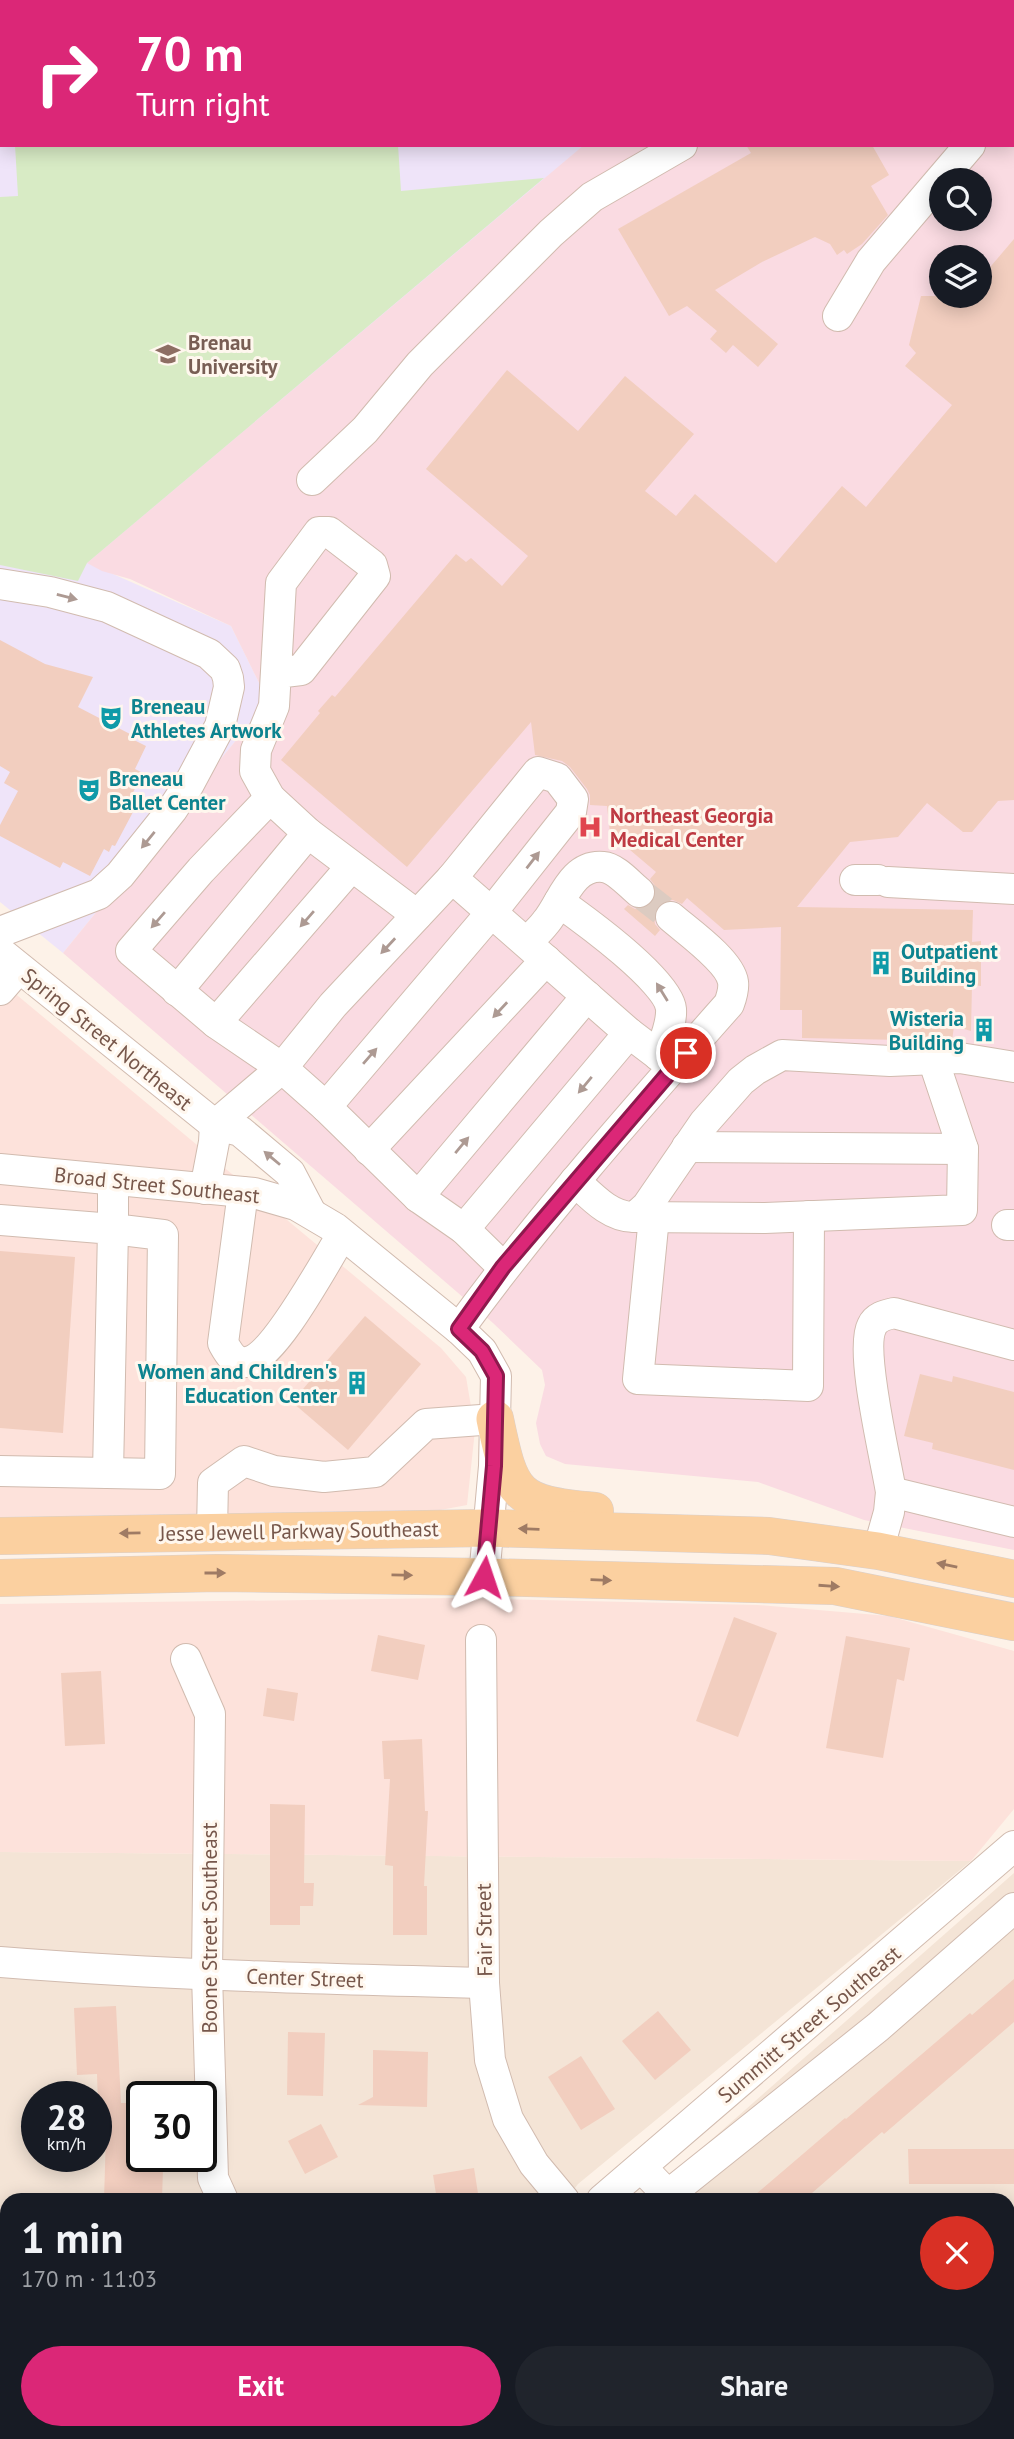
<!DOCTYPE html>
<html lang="en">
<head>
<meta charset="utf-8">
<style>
	:root { --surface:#171b24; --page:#20242c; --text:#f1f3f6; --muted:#9ea1a6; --accent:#db2777 }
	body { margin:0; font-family:"PT Sans",sans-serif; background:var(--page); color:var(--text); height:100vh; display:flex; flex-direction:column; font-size:26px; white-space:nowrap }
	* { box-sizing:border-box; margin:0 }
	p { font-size:23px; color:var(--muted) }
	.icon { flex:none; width:38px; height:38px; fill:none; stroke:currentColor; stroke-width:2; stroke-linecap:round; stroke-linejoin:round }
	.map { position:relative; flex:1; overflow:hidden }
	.side { position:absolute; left:0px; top:2193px; width:1015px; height:247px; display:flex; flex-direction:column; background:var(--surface); border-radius:21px 21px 0 0; box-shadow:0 4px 18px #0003 }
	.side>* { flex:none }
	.guide { position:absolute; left:0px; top:0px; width:1015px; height:147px; box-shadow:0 4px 18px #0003; background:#db2777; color:#fff; overflow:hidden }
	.buttons { position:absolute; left:929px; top:168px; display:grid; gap:14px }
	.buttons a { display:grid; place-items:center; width:63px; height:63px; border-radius:50%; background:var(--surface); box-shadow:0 4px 18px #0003; font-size:35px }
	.speed { position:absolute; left:21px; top:2081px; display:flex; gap:14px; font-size:35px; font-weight:700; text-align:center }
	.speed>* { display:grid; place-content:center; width:91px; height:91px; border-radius:50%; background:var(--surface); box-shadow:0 4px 18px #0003; line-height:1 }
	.speed small { font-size:18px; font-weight:400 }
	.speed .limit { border:4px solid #111; border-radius:10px; background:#fff; color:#111 }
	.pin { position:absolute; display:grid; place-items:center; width:60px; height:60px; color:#fff; margin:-30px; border:4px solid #fff; border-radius:50%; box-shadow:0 2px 7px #0007 }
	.me { position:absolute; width:77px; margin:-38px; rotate:5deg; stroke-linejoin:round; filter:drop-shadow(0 0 5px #0008) }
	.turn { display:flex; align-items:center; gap:24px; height:147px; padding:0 21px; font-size:32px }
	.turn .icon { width:91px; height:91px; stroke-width:2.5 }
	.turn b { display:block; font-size:49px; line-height:60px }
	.round { display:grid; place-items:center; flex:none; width:74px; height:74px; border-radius:37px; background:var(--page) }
	.summary { display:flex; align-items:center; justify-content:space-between; height:119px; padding:0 21px }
	h1 { font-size:42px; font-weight:600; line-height:52px }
	.button { display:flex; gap:14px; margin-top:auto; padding:14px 21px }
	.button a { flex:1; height:80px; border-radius:42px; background:var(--accent); color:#fff; font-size:28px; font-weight:600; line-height:80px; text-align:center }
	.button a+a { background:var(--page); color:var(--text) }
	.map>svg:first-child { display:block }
</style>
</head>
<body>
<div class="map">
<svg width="1014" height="2439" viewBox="0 0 1014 2439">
	<rect width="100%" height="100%" fill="#fdf2e8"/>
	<g fill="#f4e4d6" fill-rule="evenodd">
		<path d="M0,1852L971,1861L578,2184L566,2200H7V2432L478,2433V2439H0ZM37,2096H96V2156H37ZM142,2096H201V2156H142Z"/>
		<polygon points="1014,1873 1014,2265 1008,2265 1008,2200 643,2200"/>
	</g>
	<g fill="#fde2db">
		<polygon points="0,981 441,1348 466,1377 475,1430 467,1505 435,1511 0,1517"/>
		<polygon points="454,1598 758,1605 889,1616 1014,1651 1014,1809 971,1861 0,1852 0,1604"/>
	</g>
	<g fill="#efe4f9">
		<polygon points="0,0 692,2 2,2 2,145 586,145 88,563 231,626 268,701 63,953 0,902"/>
		<polygon points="1008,2315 1014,2315 1014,2439 535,2439 535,2432 1008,2432"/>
	</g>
	<path fill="#fadbe2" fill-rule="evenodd" d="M692,0H1014V1550L864,1520L758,1482L565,1464L546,1456L540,1444L536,1423L545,1385L542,1370L493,1323L63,953L268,701L231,626L130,579L102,571L87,563L584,145H1013V2ZM942,180H980V219H942ZM942,257H980V296H942Z"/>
	<polygon fill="#d8ebc5" points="15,145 398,145 401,191 544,178 87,563 78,581 0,565 0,197 18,196"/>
	<g fill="#f2cebf">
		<polygon points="746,145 872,145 889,175 871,186 888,215 862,244 847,254 844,250 837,255 830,244 815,237 762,262 715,290 778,344 758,367 733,345 726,353 710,339 717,331 687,306 669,316 618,229 751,153"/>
		<polygon points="1014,239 1014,800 998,801 972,832 963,832 927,803 898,837 850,842 797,907 973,910 972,942 981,941 981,986 972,985 971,1031 954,1026 952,1041 802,1038 802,1010 780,1010 781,927 724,930 687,898 682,904 673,900 664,901 658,905 654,915 655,924 660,930 655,936 624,909 628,905 635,909 644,909 653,903 656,896 656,887 650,879 656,872 610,833 607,806 590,805 590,795 587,789 570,767 562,761 535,755 531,722 407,867 281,760 320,713 318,711 332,695 335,697 456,554 466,562 471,558 502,586 528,556 426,469 507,370 578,431 625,376 694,434 645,491 676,516 695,494 776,563 842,486 866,507 952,405 905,366 916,353 909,345 921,296 980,296 980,279"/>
		<polygon points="0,640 45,664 93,677 78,707 130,734 128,737 146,746 135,769 143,773 125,808 133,812 115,846 112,845 109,852 104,849 90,876 63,862 60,868 0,836 0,825 18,791 4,783 10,772 0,766"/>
		<polygon points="0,1251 75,1257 63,1433 0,1428"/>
		<polygon points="365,1316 421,1364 348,1450 292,1402"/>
		<polygon points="920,1374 952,1382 953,1376 1014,1392 1014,1470 932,1449 933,1443 904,1436"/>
		<polygon points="734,1617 777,1633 738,1737 696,1721"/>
		<polygon points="378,1635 425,1645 418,1680 371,1671"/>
		<polygon points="846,1636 910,1648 904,1681 897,1679 883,1758 826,1748"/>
		<polygon points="101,1671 105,1744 65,1746 61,1673"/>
		<polygon points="267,1688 298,1693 294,1721 263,1716"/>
		<polygon points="422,1739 425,1811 428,1811 424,1886 427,1886 427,1935 393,1935 393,1866 385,1865 390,1779 384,1779 382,1741"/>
		<polygon points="270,1804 305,1805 304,1883 314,1883 313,1906 300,1906 300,1925 270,1925"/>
		<polygon points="1014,1979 1014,2022 884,2134 882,2132 804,2200 749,2200 845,2118 846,2119 970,2013 972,2015"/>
		<polygon points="116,2006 121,2103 142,2103 142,2168 163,2168 162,2200 104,2200 106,2134 99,2134 97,2074 77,2075 74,2008"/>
		<polygon points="658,2011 691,2050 655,2080 622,2041"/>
		<polygon points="288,2032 325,2033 323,2096 287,2095"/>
		<polygon points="373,2050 428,2052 427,2107 358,2105 373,2097"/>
		<polygon points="581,2056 615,2109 581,2130 548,2077"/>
		<polygon points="321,2124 338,2157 305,2174 288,2141"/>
		<polygon points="908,2149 1014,2149 1014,2184 909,2184"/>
		<polygon points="474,2168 479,2200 437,2200 433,2175"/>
	</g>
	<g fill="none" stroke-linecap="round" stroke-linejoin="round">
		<polyline stroke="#dccbc1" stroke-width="30" stroke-dasharray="30 15" stroke-linecap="butt" points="639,892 671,917"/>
		<g stroke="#d1bbaf" stroke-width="32">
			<g id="minor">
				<polyline points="176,2 176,0"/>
				<polyline points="1013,21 1014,21"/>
				<polyline points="1013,88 1014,87"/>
				<polyline points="838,316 871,261 970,145"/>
				<polyline points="312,480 365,430 420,364 551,233 592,197 682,145"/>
				<polyline points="0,584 50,592 107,607 209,654 225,669 228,678 229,687 220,726 189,784 172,810 120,875 99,894 0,932"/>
				<polyline points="276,673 301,670 375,576 372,565 329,532 319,532 281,583 274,706 256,750 255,771 270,798 308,833 417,915"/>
				<polyline points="270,798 201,870 131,951 216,1023 282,1068 326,1107 418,1197 464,1229 503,1267"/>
				<polyline points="452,878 629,1033 674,1067"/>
				<polyline points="855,880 878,880"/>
				<polyline points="888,882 1014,889"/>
				<path d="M559,902C583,919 669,981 671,1009C672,1025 664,1041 659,1056"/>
				<path d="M527,942C533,936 540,930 546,922C562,903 571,864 603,867C616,868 629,884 639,892"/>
				<polyline points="0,952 215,1125 240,1131 290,1173 311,1213"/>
				<polyline points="0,990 19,968"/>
				<polyline points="177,991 308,833"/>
				<polyline points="216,1023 351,867"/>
				<polyline points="215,1125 282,1068 333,1005 452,878 538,772 557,778 573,799 571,812 491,913 326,1107"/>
				<polyline points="687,1147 963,1149 933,1059"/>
				<polyline points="369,1150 546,960"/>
				<polyline points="0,1169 254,1193 296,1205 335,1228 459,1329 482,1351 496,1376 494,1466 484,1577"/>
				<path d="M575,1181C592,1197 611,1218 635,1217L647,1206L704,1123L741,1081L755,1070L782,1055L890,1061L960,1058L1014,1067"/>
				<polyline points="205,1189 214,1142 215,1125"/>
				<path d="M243,1192L223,1343C228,1352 234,1364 247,1362C275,1357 326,1260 342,1235"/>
				<polyline points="418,1197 587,996"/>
				<polyline points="635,1217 765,1218 962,1210 963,1149"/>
				<polyline points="654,1217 638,1379 808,1386 809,1216"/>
				<polyline points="0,1220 113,1229 108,1473"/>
				<polyline points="1007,1225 1014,1225"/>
				<polyline points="464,1229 629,1033"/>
				<path d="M459,1329C542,1215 636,1109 729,1004C732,996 734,989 733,982C730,961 687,931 671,917"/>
				<polyline points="0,1471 160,1474 163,1235 113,1229 113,1180"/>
				<polyline points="891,1492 1014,1522"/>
				<polyline points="212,1531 213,1483 244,1461 274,1471 324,1477 375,1472 426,1424 495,1419"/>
				<path d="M878,1551L889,1512L891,1492C886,1460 859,1350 872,1326C876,1317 885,1315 894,1313L1014,1345"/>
				<polyline points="481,1640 484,1983 490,2060 508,2119 534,2164 564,2200"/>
				<polyline points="186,1659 210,1714 207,1974 213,2178 223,2200"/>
				<path d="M0,1962C161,1975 323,1979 484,1983"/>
				<polyline points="641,2167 668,2195 878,2027 1014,1908"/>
				<polyline points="602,2200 1014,1846"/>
				<polyline points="1008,2239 1014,2239"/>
				<polyline points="1008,2286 1014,2286"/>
				<polyline points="503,2439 504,2432"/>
				<polyline points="675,2439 677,2432"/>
				<polyline points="748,2439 750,2432"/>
				<polyline points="808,2439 809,2432"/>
			</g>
		</g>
		<g stroke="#d9d0cd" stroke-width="38">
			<g id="major">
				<path d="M495,1419C511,1496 515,1504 595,1511"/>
				<polyline points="0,1536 488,1528 769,1536 878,1551 1014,1579"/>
				<polyline points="0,1578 217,1573 484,1577 835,1586 1014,1622"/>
			</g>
		</g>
		<use href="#minor" stroke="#fff" stroke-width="30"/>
		<use href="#major" stroke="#fbd0a0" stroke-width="37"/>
	</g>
	<defs><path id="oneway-solid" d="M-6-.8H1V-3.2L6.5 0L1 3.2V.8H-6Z" transform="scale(1.75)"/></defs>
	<g fill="#ad9a93">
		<use href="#oneway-solid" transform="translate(67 597) rotate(14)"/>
		<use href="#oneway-solid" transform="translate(148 840) rotate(129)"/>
		<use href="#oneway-solid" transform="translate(533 860) rotate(-52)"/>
		<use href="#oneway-solid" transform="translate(307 919) rotate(131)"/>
		<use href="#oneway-solid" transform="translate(158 920) rotate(131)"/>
		<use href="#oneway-solid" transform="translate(388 946) rotate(133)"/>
		<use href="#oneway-solid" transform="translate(662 992) rotate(-122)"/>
		<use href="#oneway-solid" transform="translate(500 1010) rotate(133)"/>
		<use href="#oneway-solid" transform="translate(370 1056) rotate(-49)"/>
		<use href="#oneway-solid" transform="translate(585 1085) rotate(130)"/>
		<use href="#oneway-solid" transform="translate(462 1145) rotate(-50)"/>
		<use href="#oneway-solid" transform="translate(272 1158) rotate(-140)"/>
	</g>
	<g fill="#9f7b64">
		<use href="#oneway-solid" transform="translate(529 1529) rotate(-178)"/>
		<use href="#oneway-solid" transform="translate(130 1533) rotate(179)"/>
		<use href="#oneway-solid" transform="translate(947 1565) rotate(-168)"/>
		<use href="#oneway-solid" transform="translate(215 1573)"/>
		<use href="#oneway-solid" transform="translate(402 1575) rotate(1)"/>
		<use href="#oneway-solid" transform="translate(601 1580) rotate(2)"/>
		<use href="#oneway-solid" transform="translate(829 1586) rotate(4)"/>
	</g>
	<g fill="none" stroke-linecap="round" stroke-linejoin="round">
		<g stroke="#8e194d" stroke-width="18">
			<polyline id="route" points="484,1577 494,1466 496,1376 482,1351 459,1329 503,1267 686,1053"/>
		</g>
		<use href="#route" stroke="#db2777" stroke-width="12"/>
	</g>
	<defs>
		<g id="university-bare" transform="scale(1.89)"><path d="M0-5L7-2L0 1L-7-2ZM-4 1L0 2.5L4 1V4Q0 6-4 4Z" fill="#8d6e63" stroke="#fff7ee" stroke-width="2.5" paint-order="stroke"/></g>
		<g id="theatre-bare" transform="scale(1.89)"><path d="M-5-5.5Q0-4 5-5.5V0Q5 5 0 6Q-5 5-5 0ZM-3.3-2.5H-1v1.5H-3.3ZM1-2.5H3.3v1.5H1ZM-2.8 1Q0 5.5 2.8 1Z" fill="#0f9aa8" stroke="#fff7ee" stroke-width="2.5" paint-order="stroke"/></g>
		<g id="hospital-bare" transform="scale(1.89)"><path d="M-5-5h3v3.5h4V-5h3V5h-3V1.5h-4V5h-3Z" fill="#e0444e" stroke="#fff7ee" stroke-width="2.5" paint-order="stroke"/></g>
		<g id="building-bare" transform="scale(1.89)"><path d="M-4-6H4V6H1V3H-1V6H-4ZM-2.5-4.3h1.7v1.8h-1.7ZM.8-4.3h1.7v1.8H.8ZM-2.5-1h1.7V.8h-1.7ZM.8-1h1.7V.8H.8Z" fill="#0f9aa8" stroke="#fff7ee" stroke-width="2.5" paint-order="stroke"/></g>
	</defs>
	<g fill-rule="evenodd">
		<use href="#university-bare" x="168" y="354"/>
		<use href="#theatre-bare" x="111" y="718"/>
		<use href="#theatre-bare" x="89" y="790"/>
		<use href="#hospital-bare" x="590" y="827"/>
		<use href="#building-bare" x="881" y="963"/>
		<use href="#building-bare" x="984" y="1030"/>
		<use href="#building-bare" x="357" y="1383"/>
	</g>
	<g text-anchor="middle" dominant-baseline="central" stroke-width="6" stroke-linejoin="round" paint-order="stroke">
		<g font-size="21" font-weight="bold" fill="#785e54" stroke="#fff7ee" text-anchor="start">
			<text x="188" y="342">Brenau<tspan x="188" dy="24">University</tspan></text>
		</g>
		<g font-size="21" font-weight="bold" fill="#0d838f" stroke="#fff7ee" text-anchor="start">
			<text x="131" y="706">Breneau<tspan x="131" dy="24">Athletes Artwork</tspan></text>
			<text x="109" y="778">Breneau<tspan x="109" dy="24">Ballet Center</tspan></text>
			<text x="901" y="951">Outpatient<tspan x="901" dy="24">Building</tspan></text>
			<text x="964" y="1018" text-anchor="end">Wisteria<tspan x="964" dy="24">Building</tspan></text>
			<text x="337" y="1371" text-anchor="end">Women and Children's<tspan x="337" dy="24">Education Center</tspan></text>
		</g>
		<g font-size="21" font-weight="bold" fill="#be3a42" stroke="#fff7ee" text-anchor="start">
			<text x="610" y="815">Northeast Georgia<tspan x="610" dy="24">Medical Center</tspan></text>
		</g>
		<g font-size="21" fill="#77574b" stroke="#fff7ee">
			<text transform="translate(107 1039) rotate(39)">Spring Street Northeast</text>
			<text transform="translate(157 1185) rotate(6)">Broad Street Southeast</text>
			<text transform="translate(299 1531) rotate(-1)">Jesse Jewell Parkway Southeast</text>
			<text transform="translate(209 1928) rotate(-90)">Boone Street Southeast</text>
			<text transform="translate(484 1930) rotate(-91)">Fair Street</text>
			<text transform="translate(305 1978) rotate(2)">Center Street</text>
			<text transform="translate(809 2024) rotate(-40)">Summitt Street Southeast</text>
		</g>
	</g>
</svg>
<div class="buttons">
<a><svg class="icon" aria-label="search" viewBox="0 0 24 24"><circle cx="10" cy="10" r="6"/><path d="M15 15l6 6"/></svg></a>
<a><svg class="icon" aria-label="layers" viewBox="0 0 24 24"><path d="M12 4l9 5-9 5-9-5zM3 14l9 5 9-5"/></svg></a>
</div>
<div class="speed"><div>28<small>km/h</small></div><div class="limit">30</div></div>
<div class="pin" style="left:686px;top:1053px;background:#d93025"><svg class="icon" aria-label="arrive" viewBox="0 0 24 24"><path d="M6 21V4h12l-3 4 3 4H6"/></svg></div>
<svg class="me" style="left:484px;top:1577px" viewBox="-20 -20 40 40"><path d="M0-17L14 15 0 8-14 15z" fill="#db2777" stroke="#fff" stroke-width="4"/></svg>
<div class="guide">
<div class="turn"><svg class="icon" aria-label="right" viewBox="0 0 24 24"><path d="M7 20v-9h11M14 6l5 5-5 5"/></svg><div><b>70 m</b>Turn right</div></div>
</div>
<section class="side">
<div class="summary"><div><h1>1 min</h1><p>170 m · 11:03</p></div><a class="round" style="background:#d93025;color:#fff"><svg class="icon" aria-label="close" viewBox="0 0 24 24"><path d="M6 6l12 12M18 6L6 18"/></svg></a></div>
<div class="button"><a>Exit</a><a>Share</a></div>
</section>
</div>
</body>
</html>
